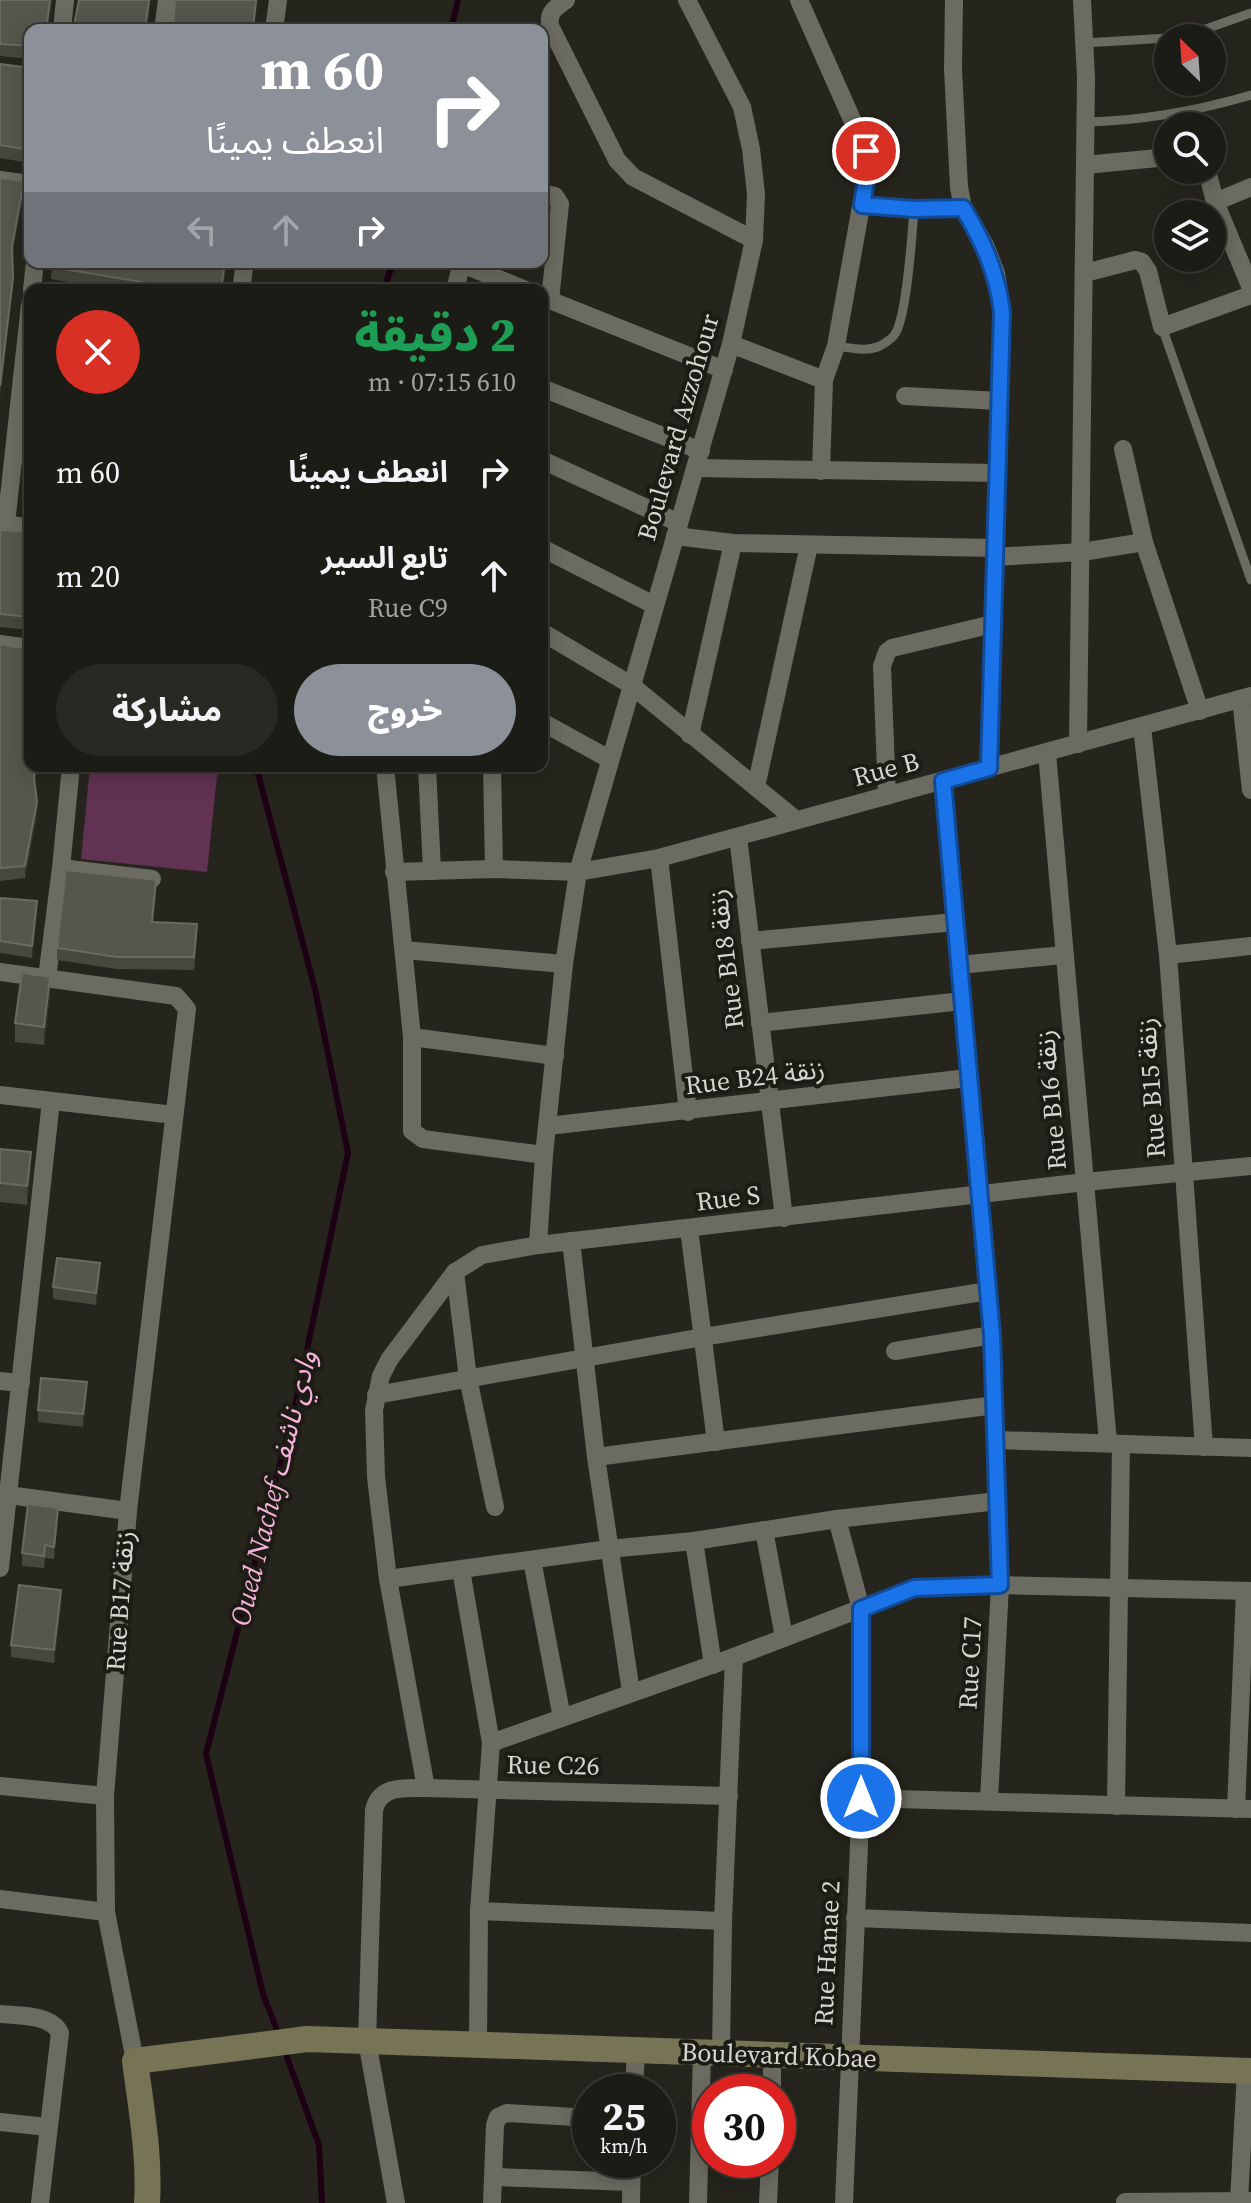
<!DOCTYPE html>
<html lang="ar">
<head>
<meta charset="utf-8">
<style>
	:root { --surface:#1c1c16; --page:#292923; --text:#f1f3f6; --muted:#a0a1a1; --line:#3a3a35; --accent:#8c9099 }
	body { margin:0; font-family:"Source Serif 4","Noto Sans Arabic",serif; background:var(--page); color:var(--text); direction:rtl; height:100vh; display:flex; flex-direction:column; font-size:30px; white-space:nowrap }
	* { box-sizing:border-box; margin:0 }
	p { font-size:26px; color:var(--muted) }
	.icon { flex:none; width:44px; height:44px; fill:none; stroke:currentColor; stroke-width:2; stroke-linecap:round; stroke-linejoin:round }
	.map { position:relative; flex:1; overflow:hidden; direction:ltr }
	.details { position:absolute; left:24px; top:284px; width:524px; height:488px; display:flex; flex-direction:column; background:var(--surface); border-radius:16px; box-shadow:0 4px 20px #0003,0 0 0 2px var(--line); direction:rtl }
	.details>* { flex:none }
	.banner { position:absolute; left:24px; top:24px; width:524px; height:244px; border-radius:16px; box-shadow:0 4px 20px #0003,0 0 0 2px var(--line); direction:rtl; background:#8c9099; color:#fff; overflow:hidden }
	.needle { width:52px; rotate:335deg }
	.buttons { position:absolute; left:1154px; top:24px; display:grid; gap:16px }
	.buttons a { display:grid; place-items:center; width:72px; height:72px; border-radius:50%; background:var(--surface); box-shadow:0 4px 20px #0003,0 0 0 2px var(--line); font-size:40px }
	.speed { position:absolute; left:572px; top:2074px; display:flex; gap:16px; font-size:40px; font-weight:700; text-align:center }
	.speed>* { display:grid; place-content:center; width:104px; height:104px; border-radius:50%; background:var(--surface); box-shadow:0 4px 20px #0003,0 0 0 2px var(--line); line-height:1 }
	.speed small { font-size:20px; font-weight:400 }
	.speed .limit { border:12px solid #d22; background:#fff; color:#111 }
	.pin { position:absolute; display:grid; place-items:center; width:68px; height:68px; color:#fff; margin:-34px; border:4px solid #fff; border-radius:50%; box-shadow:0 2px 8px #0007 }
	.me { position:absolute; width:88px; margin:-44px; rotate:0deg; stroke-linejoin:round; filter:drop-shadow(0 0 6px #0008) }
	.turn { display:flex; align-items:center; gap:28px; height:168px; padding:0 32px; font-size:36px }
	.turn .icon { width:104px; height:104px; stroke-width:2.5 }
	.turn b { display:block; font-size:56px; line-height:68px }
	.lanes { display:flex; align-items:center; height:76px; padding:0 32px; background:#0003; justify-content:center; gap:40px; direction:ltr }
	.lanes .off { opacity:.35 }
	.round { display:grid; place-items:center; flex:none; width:84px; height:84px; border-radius:42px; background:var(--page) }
	.summary { display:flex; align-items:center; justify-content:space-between; height:136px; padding:0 32px }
	h1 { font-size:48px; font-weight:800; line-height:60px; color:#1e9e55 }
	.button { display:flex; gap:16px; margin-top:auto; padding:16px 32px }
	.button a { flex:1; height:92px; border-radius:48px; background:var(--accent); color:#fff; font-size:32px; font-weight:800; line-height:92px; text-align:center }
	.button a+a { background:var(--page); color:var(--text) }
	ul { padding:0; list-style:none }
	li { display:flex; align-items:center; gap:24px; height:104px; padding:0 32px }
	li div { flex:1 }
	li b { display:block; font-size:30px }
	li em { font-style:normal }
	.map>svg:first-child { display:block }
</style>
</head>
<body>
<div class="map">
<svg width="1251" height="2203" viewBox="0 0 1251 2203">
	<rect width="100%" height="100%" fill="#26251d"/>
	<polygon fill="#613251" points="90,766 218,766 207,872 81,859"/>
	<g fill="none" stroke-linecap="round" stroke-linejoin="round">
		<g stroke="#1e0014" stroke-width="6">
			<polyline points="451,30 458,0"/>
			<polyline points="384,290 393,262"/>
			<polyline points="256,766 315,989 348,1153 298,1393 206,1754 263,1994 279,2035"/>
			<polyline points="284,2049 319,2145 322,2203"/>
		</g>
		<g stroke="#6b6b61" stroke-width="9">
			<polyline points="1172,38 1200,31 1251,13"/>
			<polyline points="1084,43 1168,38"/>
			<path d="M1085,122C1142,121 1196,111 1251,95"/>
			<polyline points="1162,327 1251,580"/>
			<path d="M836,346C851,348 866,352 880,346C885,343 892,339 895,334C907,316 912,234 914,209"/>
		</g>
		<g stroke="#6b6b61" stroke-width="18">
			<path d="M566,0C555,8 548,12 550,26L617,160L633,177L754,240"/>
			<polyline points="799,0 866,151 867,173 836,346 824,380 821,471"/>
			<polyline points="954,0 953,69 959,187 963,208 985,245 996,273 1002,312 989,768"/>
			<polyline points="62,30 65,0"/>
			<polyline points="163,30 167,0"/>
			<polyline points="274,30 278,0"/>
			<polyline points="1085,165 1168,157"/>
			<polyline points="1207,170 1215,202 1251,288"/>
			<polyline points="0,180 30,184"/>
			<polyline points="542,193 555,196 560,204 550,300"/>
			<polyline points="1215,202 1251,187"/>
			<polyline points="862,205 914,209 963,208"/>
			<polyline points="462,264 526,290"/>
			<polyline points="1085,273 1135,260 1142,262 1148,271 1162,327 1251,295"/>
			<polyline points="32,290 35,262"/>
			<polyline points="241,290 245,262"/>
			<polyline points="455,290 462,262"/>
			<polyline points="542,297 724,370"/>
			<polyline points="731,344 824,380"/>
			<polyline points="542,388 701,451"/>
			<polyline points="905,396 999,401"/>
			<polyline points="1123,449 1144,542 1200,711"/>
			<polyline points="542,460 679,523"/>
			<polyline points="696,468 996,473"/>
			<polyline points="0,523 30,528"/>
			<polyline points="6,524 30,305"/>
			<polyline points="675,536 733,543 994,548"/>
			<polyline points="542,548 654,605"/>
			<polyline points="994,557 1082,552 1144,542"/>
			<polyline points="542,632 631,685 796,820"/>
			<polyline points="0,644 30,648"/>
			<polyline points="1241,699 1251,790"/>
			<polyline points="542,722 609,759"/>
			<polyline points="1142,727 1168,955 1204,1447"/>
			<polyline points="690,735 733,543"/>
			<polyline points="1078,744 1086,78 1082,0"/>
			<polyline points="1047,753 1108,1442"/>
			<polyline points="385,766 412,1037 412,1131 423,1139 544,1155"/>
			<polyline points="427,766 432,871"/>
			<polyline points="492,766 494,869"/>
			<polyline points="943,781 992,1335 1000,1585 989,1800"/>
			<polyline points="756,787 809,545"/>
			<polyline points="887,796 882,666 887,652 892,648 993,624"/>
			<polyline points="738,837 784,1218"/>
			<polyline points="659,858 688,1112"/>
			<polyline points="61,868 152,879"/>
			<polyline points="394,872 494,869 578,872 659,858 1251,696"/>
			<polyline points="750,941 955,922"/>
			<polyline points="404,950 564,964"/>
			<polyline points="1168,955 1251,946"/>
			<polyline points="959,965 1063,955"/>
			<polyline points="0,972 176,996 187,1009 128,1511 105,1796 106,1912 135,2061"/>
			<polyline points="47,978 61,868 71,766"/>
			<polyline points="760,1023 962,1001"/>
			<polyline points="412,1037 555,1056"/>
			<polyline points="0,1095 174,1115"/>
			<polyline points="548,1126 968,1078"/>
			<polyline points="689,1229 716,1442"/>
			<polyline points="571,1241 596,1457 631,1692"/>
			<polyline points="538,1245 544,1155 564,964 578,872 731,344 754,240 756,194 751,149 742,107 687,0"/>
			<polyline points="455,1272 468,1378 495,1507"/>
			<polyline points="895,1351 992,1335"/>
			<polyline points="0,1381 21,1383"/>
			<polyline points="376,1395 703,1337 988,1291"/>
			<polyline points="996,1440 1251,1448"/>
			<polyline points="596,1457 995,1405"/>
			<polyline points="0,1494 128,1511"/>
			<polyline points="837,1519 861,1609 861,1798 844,2203"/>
			<polyline points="764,1530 784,1637"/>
			<polyline points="694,1541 713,1665"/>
			<polyline points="532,1560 562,1718"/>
			<polyline points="0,1568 51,1101"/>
			<polyline points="461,1570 491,1743 479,1911 478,2044"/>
			<polyline points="388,1579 609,1549 694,1541 837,1519 998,1501"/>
			<polyline points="491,1743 734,1657 914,1588 1000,1585 1251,1591"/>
			<polyline points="0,1786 105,1796"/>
			<polyline points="426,1788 388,1579 376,1477 374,1410 381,1376 389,1360 455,1272 482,1255 538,1245 1085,1182 1251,1166"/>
			<polyline points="861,1798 1251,1809"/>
			<polyline points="1116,1806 1121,1444"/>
			<polyline points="1236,1809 1245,1591"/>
			<polyline points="0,1899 106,1912"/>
			<polyline points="479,1911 723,1921"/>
			<polyline points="855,1918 1251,1933"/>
			<path d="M0,2014C19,2016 51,2014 60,2033L40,2203"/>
			<polyline points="721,2052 723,1921 734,1657"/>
			<polyline points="634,2092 636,2050"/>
			<polyline points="772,2092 772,2054"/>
			<polyline points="0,2122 47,2127"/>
			<polyline points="494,2177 631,2182"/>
			<polyline points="1239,2201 1246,2071"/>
			<polyline points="1125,2202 1250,2201"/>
			<path d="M396,2203L367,2041L374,1810C380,1785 404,1788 426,1788L729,1796"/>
			<polyline points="492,2203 495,2125 498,2117 507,2113 590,2118"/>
			<polyline points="631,2203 632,2160"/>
			<polyline points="698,2203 702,2052"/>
			<polyline points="768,2203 770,2160"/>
		</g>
		<path stroke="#767454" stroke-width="26" d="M147,2203C150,2155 141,2108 135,2061L307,2039L1251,2071"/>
	</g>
	<g fill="#47473d">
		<polygon points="0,0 52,0 48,30 30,30 30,59 0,56"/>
		<polygon points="0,64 30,68 30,163 0,158"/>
		<polygon points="52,262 223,290 115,290 51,279"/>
		<polygon points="0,530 30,532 29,630 0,627"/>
		<polygon points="0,644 30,766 36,766 35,782 37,815 25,878 0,881"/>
		<polygon points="156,893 153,922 197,936 194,970 117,969 57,960 57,948"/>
		<polygon points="0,898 37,913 32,958 0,953"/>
		<polygon points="50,996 44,1045 15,1042 15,1023"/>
		<polygon points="0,1149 31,1171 27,1205 0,1202"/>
		<polygon points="100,1276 96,1305 53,1299 53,1287"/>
		<polygon points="87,1395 83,1427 38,1422 38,1410"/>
		<polygon points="58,1520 54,1559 45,1558 44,1568 22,1566 22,1553"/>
		<polygon points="61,1603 54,1663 11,1657 11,1645"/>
	</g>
	<g fill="#33332a">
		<polygon points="50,0 52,0 48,30 46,30"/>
		<polygon points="149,0 151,0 147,30 145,30"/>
		<polygon points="256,0 258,0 254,30 253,30"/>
		<polygon points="24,181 24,194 12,259 12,246"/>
		<polygon points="225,262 227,262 223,290 221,290"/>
		<polygon points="13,278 13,290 0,399 0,386"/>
		<polygon points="37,802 37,815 25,878 25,866"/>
		<polygon points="156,880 156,893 152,935 152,922"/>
		<polygon points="37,901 37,913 32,958 32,946"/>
		<polygon points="50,977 50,996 44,1045 44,1027"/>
		<polygon points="31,1152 31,1171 27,1205 27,1186"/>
		<polygon points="100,1263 100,1276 96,1305 96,1293"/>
		<polygon points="87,1382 87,1395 83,1427 83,1414"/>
		<polygon points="58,1508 58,1520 54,1559 54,1547"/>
		<polygon points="61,1590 61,1603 54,1663 54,1650"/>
	</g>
	<g fill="#56564d" stroke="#6a6a61" stroke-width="2">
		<polygon points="0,0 50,0 46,30 30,30 30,46 0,44"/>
		<polygon points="79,0 149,0 145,30 73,30"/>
		<polygon points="175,0 256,0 253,30 173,30"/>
		<polygon points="0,64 30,68 30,150 0,145"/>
		<polygon points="0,178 24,181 12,246 13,278 0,386"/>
		<polygon points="52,262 225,262 221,290 190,290 51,267"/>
		<polygon points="0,530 30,532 30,609 29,617 0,614"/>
		<polygon points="0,644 15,647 30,648 30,766 35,766 34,778 37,802 25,866 0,868"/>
		<polygon points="66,870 156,880 152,922 197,924 194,957 117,957 57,948"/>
		<polygon points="0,898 37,901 32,946 0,941"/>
		<polygon points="22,973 50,977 44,1027 15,1023"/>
		<polygon points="0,1149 31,1152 27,1186 0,1183"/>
		<polygon points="57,1258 100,1263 96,1293 53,1287"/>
		<polygon points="41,1378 87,1382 83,1414 38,1410"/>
		<polygon points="28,1504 58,1508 54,1547 45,1545 44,1556 22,1553"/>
		<polygon points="19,1585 61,1590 54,1650 11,1645"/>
	</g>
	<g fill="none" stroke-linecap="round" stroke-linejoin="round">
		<g stroke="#114b97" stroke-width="20">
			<path id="route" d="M861,1798V1609L914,1588L1000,1585L992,1335L943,781L989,768L1002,312C997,272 983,241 963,208L914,209L862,205L867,173L866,151"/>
		</g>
		<use href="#route" stroke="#1a73e8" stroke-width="14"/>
	</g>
	<g text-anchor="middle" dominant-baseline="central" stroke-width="8" stroke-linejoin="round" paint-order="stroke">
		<g font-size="26" fill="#d6d6d0" stroke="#1c1c14">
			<text transform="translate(678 427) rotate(-74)">Boulevard Azzohour</text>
			<text transform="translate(886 769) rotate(-15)">Rue B</text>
			<text transform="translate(726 959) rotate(-97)">Rue B18 زنقة</text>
			<text transform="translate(755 1077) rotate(-7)">Rue B24 زنقة</text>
			<text transform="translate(1151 1088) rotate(-94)">Rue B15 زنقة</text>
			<text transform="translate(1051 1100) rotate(-95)">Rue B16 زنقة</text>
			<text transform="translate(728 1198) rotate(-7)">Rue S</text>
			<text transform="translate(120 1601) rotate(-86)">Rue B17 زنقة</text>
			<text transform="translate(970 1663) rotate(-87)">Rue C17</text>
			<text transform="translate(553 1765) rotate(1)">Rue C26</text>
			<text transform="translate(827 1953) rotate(-87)">Rue Hanae 2</text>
			<text transform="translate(779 2055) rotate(2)">Boulevard Kobae</text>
		</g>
		<g font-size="28" font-style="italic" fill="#f6b2db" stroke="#1c1c14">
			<text transform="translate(273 1488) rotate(-76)">Oued Nachef وادي ناشف</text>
		</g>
	</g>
</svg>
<div class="buttons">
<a><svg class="needle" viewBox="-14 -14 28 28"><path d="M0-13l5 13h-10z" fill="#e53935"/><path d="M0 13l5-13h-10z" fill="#a0a1a1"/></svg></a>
<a><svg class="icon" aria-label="search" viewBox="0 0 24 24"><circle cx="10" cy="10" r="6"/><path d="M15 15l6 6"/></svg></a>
<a><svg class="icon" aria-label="layers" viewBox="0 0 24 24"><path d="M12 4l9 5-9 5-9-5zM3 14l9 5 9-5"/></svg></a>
</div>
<div class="speed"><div>25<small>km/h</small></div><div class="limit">30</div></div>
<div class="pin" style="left:866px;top:151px;background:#d93025"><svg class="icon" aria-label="arrive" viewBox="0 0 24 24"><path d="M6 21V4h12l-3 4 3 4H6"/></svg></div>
<svg class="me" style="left:861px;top:1798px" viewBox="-20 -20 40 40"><circle r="17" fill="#1a73e8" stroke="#fff" stroke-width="3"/><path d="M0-11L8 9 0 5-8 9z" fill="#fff"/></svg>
<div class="banner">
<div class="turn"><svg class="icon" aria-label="right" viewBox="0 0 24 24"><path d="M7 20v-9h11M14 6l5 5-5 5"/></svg><div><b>60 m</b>انعطف يمينًا</div></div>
<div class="lanes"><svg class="icon off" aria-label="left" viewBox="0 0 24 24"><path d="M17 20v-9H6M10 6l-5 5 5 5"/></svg><svg class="icon off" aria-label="ahead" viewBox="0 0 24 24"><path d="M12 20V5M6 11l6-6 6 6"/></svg><svg class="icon" aria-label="right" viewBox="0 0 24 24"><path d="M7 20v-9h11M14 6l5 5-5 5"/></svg></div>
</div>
<section class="details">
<div class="summary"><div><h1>2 دقيقة</h1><p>610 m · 07:15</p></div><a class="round" style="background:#d93025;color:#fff"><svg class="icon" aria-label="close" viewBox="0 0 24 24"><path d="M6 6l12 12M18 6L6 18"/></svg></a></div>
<ul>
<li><svg class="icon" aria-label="right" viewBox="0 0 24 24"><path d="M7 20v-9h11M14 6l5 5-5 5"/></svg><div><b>انعطف يمينًا</b></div><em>60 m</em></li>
<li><svg class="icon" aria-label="ahead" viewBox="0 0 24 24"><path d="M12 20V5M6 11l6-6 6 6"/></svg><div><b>تابع السير</b><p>Rue C9</p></div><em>20 m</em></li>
</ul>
<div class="button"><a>خروج</a><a>مشاركة</a></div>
</section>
</div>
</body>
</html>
